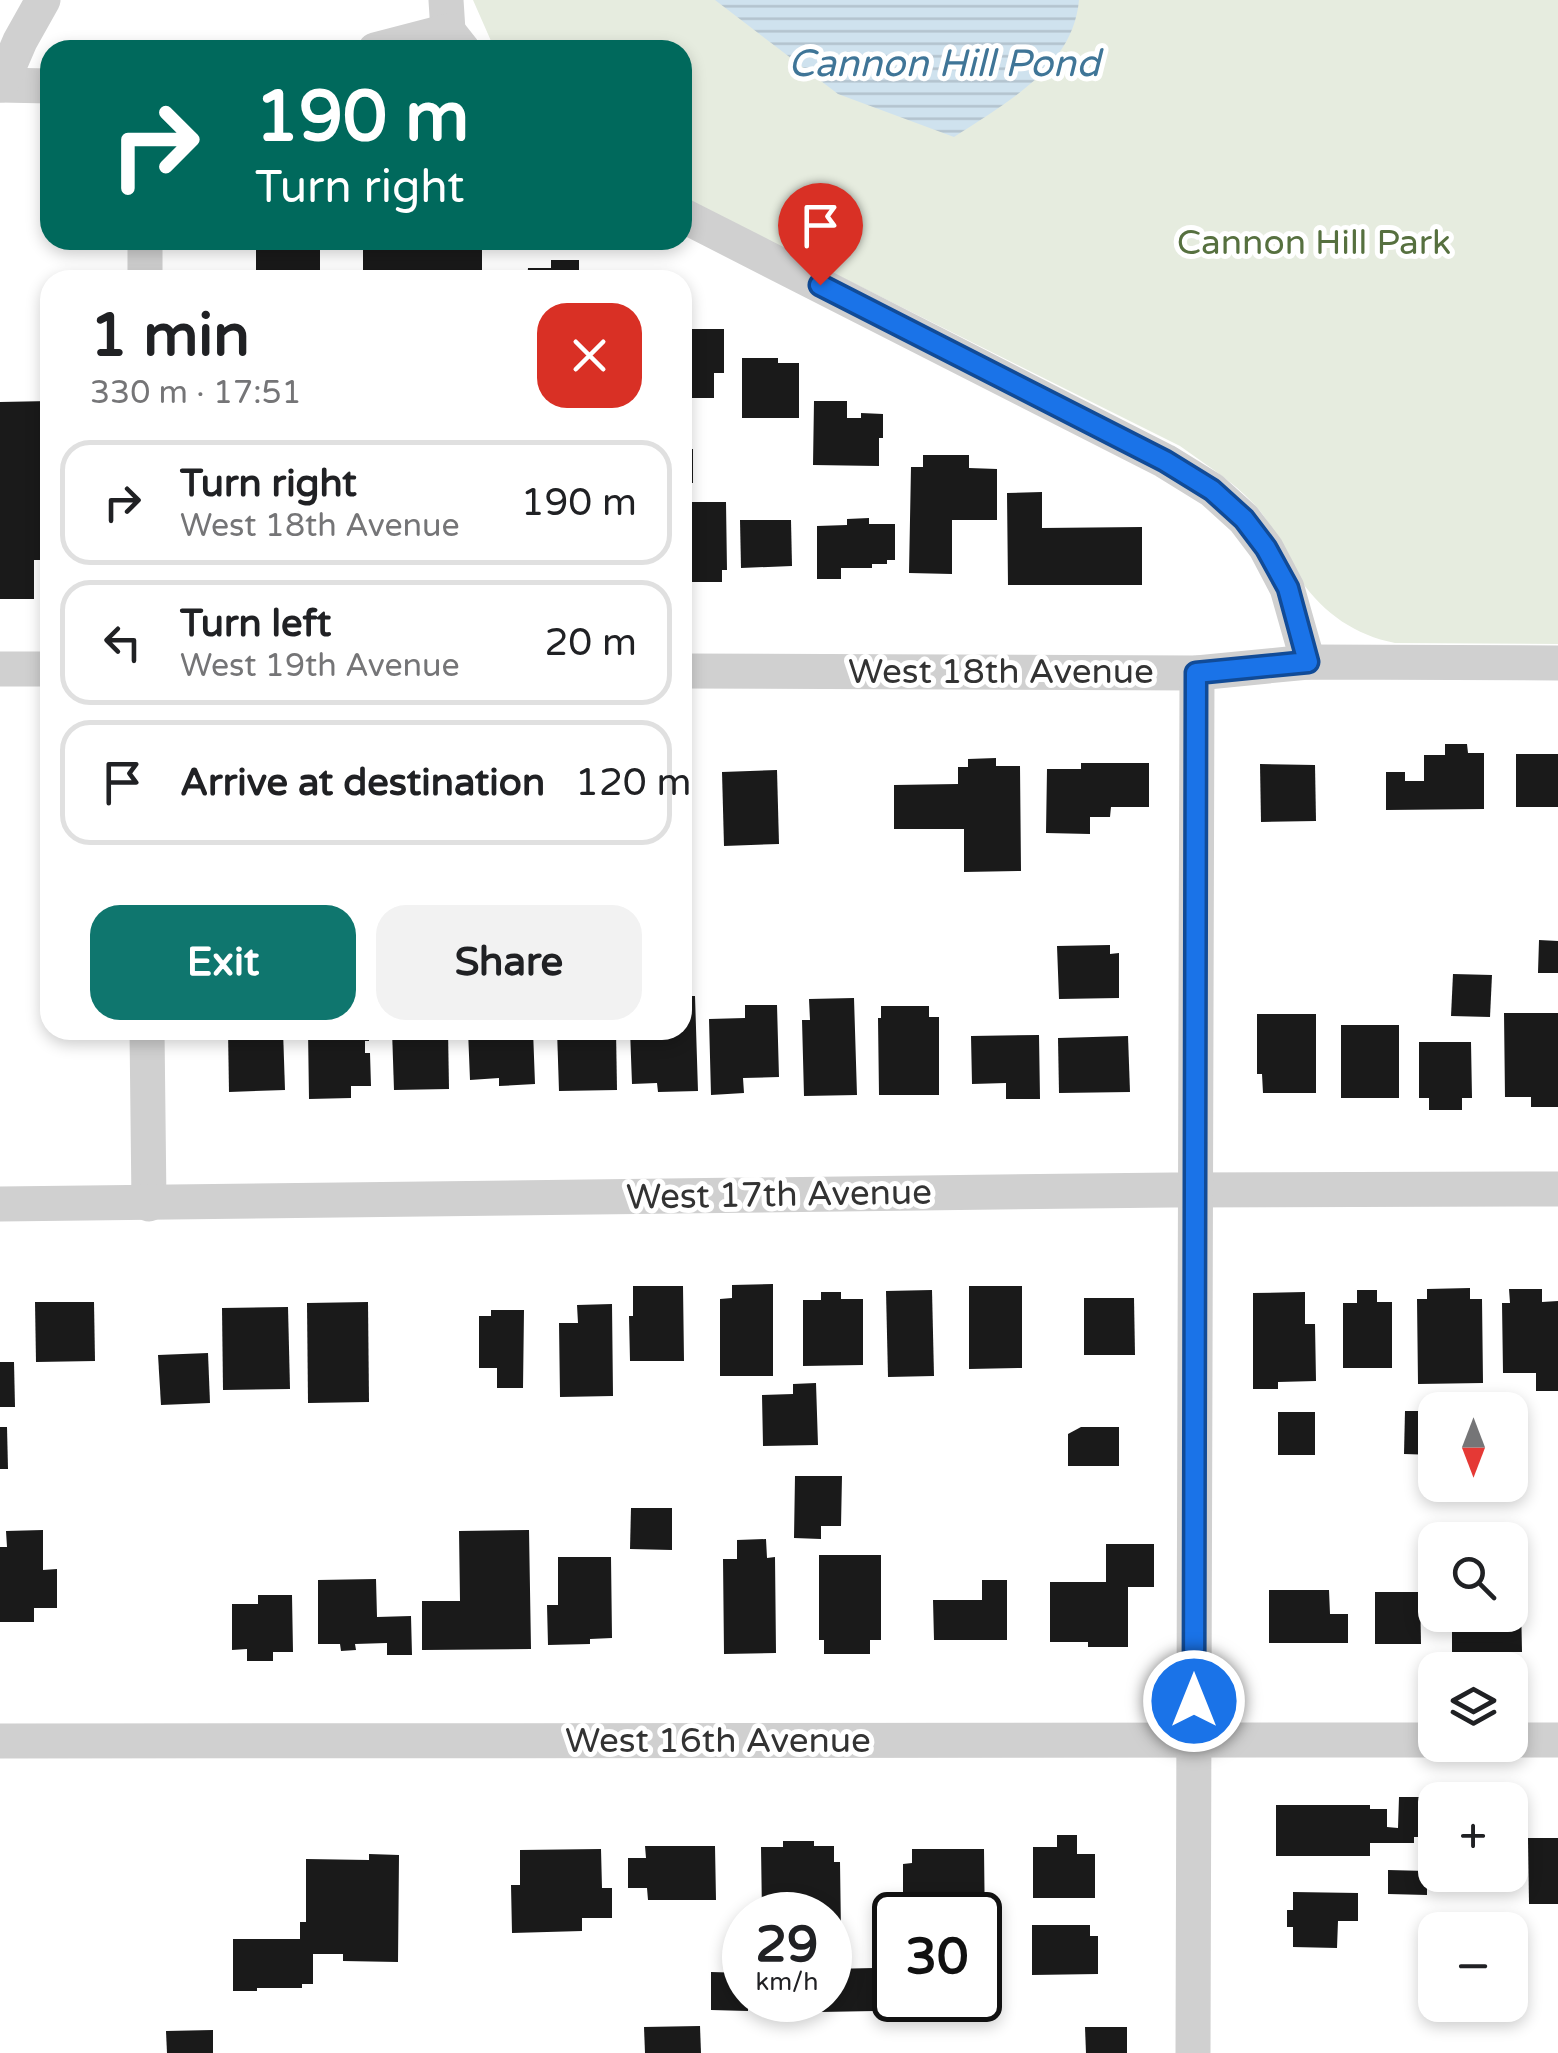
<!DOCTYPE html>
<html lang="en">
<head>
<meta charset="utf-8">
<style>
	:root { --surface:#fff; --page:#f2f2f2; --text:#202124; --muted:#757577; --line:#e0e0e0; --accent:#0f766e }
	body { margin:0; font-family:"Varela Round",sans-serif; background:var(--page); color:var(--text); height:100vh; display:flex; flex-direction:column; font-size:38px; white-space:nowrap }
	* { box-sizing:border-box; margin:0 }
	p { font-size:32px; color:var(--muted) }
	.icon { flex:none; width:55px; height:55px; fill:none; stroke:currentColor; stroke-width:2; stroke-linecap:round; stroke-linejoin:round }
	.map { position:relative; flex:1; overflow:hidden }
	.panel { position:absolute; left:40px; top:270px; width:652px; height:770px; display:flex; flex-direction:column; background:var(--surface); border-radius:30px; box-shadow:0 5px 15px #0003 }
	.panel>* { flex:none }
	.banner { position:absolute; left:40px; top:40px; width:652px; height:210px; border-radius:30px; box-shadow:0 5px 15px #0003; background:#00695c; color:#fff; overflow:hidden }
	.needle { width:65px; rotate:180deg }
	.fabs { position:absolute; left:1418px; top:1392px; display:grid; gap:20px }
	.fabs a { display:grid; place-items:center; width:110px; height:110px; border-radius:20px; background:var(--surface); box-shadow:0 5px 15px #0003; font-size:50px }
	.speed { position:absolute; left:722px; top:1892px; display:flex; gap:20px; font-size:50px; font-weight:700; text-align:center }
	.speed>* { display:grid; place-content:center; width:130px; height:130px; border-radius:50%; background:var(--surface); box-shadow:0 5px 15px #0003; line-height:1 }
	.speed small { font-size:25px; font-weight:400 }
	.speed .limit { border:5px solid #111; border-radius:15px; background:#fff; color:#111 }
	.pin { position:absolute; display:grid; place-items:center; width:85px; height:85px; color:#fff; margin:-102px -42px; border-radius:50% 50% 50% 0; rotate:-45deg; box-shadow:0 0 10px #0007 }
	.pin .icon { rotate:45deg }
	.me { position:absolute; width:110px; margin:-55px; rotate:0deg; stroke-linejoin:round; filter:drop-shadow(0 0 8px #0008) }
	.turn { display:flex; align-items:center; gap:35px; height:210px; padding:0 50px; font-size:45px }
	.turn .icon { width:130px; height:130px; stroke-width:2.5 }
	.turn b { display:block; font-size:70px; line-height:85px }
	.round { display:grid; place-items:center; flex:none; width:105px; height:105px; border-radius:30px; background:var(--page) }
	.headline { display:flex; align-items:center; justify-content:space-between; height:170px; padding:0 50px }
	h1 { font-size:60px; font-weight:700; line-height:75px }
	.button { display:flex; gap:20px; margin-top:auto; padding:20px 50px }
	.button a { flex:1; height:115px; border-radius:30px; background:var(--accent); color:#fff; font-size:40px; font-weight:700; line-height:115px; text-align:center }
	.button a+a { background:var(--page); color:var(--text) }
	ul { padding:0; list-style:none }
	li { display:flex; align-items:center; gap:30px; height:125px; margin:0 20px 15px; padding:0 30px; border:5px solid var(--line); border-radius:30px }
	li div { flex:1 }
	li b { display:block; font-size:38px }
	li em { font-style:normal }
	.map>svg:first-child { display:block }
</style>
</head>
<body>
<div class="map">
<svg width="1558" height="2053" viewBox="0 0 1558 2053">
	<defs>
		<pattern id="water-rules" width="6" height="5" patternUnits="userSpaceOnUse" patternTransform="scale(2.5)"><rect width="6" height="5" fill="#cfe2ee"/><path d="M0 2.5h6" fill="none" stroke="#b2c2cd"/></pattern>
	</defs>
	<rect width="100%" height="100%" fill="#fff"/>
	<path fill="#e6ecdf" d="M473,0H1558V644L1395,643C1355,635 1325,614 1301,581C1283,556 1276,527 1253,503C1232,481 1205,464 1180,446L683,198L682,50H495Z"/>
	<path fill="url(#water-rules)" d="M715,0H1079C1073,68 1005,103 954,137L838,94Z"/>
	<g fill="#1a1a1a">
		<rect x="256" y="240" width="64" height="40"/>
		<rect x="363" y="240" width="119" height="40"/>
		<polygon points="551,260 579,260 579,280 527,280 528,268 551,268"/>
		<polygon points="682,329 724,329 724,373 714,373 714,398 682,398"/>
		<polygon points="742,358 778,358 778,363 799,363 799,418 742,418"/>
		<polygon points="50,401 50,560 34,560 34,599 0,599 0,402"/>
		<polygon points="814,401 847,401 847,418 861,418 861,413 883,414 883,438 879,438 879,466 813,465"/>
		<rect x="682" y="449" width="11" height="34"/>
		<polygon points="923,455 969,455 969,468 997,469 997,520 952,520 952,574 909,573 911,467 923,467"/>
		<polygon points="1042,492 1042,528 1142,527 1142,585 1008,585 1007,493"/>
		<polygon points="692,502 726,502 727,570 722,570 722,582 682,582 682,515 692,515"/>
		<polygon points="869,518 869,524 895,524 895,560 887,560 887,564 872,564 872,568 841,568 841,579 817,579 817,526 847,525 847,519"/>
		<polygon points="740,520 791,520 792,566 741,568"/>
		<polygon points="1445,744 1467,744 1468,753 1484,753 1484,809 1386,810 1386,772 1405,772 1405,781 1424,781 1424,755 1445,755"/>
		<rect x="1516" y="754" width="42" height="53"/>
		<polygon points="996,758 996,766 1020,766 1021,871 964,872 964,829 894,829 894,785 958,784 958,767 968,767 968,759"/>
		<polygon points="1081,763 1149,763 1149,807 1111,807 1110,817 1090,817 1090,834 1046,833 1047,769 1081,769"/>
		<polygon points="1260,764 1315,765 1316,821 1261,822"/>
		<polygon points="777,770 779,844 724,846 722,772"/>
		<polygon points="1539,940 1558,941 1558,973 1538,973"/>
		<polygon points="1110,945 1110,954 1119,953 1119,998 1059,999 1057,946"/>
		<polygon points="1453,974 1492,975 1490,1017 1451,1016"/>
		<polygon points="682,996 695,996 698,1091 658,1092 657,1083 632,1084 630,1030 682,1030"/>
		<polygon points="854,998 857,1095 804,1096 802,1020 810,1020 809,999"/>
		<polygon points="745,1005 777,1005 779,1077 743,1078 744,1093 711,1095 709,1019 745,1018"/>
		<polygon points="881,1006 929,1006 929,1017 939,1017 939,1095 879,1095 878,1018 881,1018"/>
		<polygon points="1504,1013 1558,1013 1558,1107 1531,1107 1531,1097 1505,1097"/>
		<polygon points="1257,1014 1316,1014 1316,1093 1263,1093 1262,1074 1257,1074"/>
		<rect x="1341" y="1025" width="58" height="73"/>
		<polygon points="228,1030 283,1030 285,1090 229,1092"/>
		<polygon points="308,1030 369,1030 369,1041 365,1041 365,1053 370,1053 371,1086 351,1086 351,1098 309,1099"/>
		<polygon points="392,1030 448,1030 449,1089 394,1090"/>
		<polygon points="468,1030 533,1030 535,1084 499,1086 499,1078 470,1080"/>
		<polygon points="557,1030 616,1030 617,1090 559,1091"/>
		<polygon points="1039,1035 1040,1099 1006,1099 1006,1083 972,1084 971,1036"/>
		<polygon points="1128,1036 1130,1092 1059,1093 1058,1038"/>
		<polygon points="1419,1042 1471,1042 1472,1098 1462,1098 1462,1110 1429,1110 1429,1098 1419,1098"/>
		<polygon points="773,1284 773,1376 720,1376 720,1299 732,1298 732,1285"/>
		<polygon points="633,1286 683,1286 684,1361 630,1361 629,1316 633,1316"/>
		<polygon points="969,1286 1022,1286 1022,1368 969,1369"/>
		<polygon points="1470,1288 1470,1299 1482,1299 1483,1383 1418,1384 1417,1299 1427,1299 1427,1289"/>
		<polygon points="1509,1289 1542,1289 1542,1302 1558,1301 1558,1391 1536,1391 1536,1373 1503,1373 1502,1303 1510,1303"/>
		<polygon points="932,1290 934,1376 888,1377 886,1291"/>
		<polygon points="1357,1290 1377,1290 1377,1302 1392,1302 1392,1368 1343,1368 1343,1303 1357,1303"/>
		<polygon points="821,1292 841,1292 841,1299 863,1299 863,1365 803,1366 803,1300 821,1300"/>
		<polygon points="1305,1292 1305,1324 1315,1324 1316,1381 1278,1382 1278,1389 1253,1389 1253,1293"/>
		<polygon points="1084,1298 1134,1298 1135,1355 1084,1355"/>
		<polygon points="35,1302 94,1302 95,1361 36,1362"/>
		<polygon points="368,1302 369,1402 308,1403 307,1303"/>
		<polygon points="612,1304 613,1396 560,1397 559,1323 578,1323 577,1305"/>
		<polygon points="288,1307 290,1389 223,1390 222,1308"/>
		<polygon points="491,1310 524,1310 523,1388 497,1388 497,1368 479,1368 479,1316 491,1316"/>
		<polygon points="208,1353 210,1403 161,1405 158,1355"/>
		<polygon points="0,1362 14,1362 15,1407 0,1407"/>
		<polygon points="816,1383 818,1445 763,1446 762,1395 793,1394 793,1384"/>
		<polygon points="1405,1411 1435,1411 1435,1455 1404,1454"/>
		<rect x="1278" y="1412" width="37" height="43"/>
		<polygon points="0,1427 7,1427 8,1469 0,1469"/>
		<polygon points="1081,1427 1119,1427 1119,1466 1068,1466 1068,1434"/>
		<polygon points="795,1476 842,1476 841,1526 821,1526 821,1539 794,1538"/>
		<polygon points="631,1508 672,1508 672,1550 630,1549"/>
		<polygon points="43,1530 43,1570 57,1569 57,1608 34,1608 34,1622 0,1622 0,1547 7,1547 6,1531"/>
		<polygon points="529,1530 531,1649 422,1650 422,1601 460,1601 459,1531"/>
		<polygon points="766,1539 767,1558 775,1557 776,1653 724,1654 723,1559 737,1559 737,1540"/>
		<polygon points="1106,1544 1154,1544 1154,1587 1128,1587 1128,1647 1088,1647 1088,1642 1050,1642 1050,1582 1106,1582"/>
		<polygon points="819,1555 881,1555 881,1640 870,1640 870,1654 824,1654 824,1640 819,1640"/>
		<polygon points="558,1557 611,1557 612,1638 590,1639 590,1644 548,1645 547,1605 558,1605"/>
		<polygon points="376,1579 377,1617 411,1616 412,1655 387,1655 387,1643 355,1644 356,1650 341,1651 340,1644 318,1644 318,1580"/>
		<polygon points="982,1580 1007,1580 1007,1640 934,1640 933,1600 982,1600"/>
		<polygon points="1269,1590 1329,1590 1330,1614 1348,1614 1348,1643 1269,1643"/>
		<polygon points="1375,1592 1420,1592 1421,1644 1375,1644"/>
		<polygon points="258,1595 292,1595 293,1652 273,1652 273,1661 247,1661 247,1649 232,1650 232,1604 258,1604"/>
		<polygon points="1510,1603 1521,1603 1522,1652 1452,1652 1452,1615 1510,1615"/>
		<polygon points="1399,1797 1428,1797 1427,1837 1414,1837 1414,1843 1370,1843 1370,1856 1276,1856 1276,1805 1370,1805 1370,1809 1387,1809 1387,1827 1398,1828"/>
		<polygon points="1510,1832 1515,1832 1515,1884 1453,1885 1453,1875 1510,1875"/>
		<polygon points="1057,1835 1077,1835 1077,1854 1095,1854 1095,1898 1033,1898 1033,1847 1057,1847"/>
		<polygon points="1528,1838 1558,1838 1558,1904 1529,1904"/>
		<polygon points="783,1841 814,1841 814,1846 834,1846 834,1862 840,1862 841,1933 830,1933 830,1915 762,1915 761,1847 783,1847"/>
		<polygon points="645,1846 715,1846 716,1900 648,1900 647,1888 628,1888 628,1858 646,1858"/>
		<polygon points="601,1849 602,1888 612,1888 612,1918 582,1918 582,1931 512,1933 511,1885 520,1885 520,1850"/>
		<polygon points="912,1849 984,1849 985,1935 980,1935 980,1915 903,1915 903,1864 912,1863"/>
		<polygon points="369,1854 399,1855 398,1962 343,1961 343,1954 313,1954 313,1984 302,1984 302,1988 257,1988 257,1991 233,1991 233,1939 300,1939 300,1922 306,1922 306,1859 369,1860"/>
		<polygon points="1388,1870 1427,1871 1427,1895 1388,1894"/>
		<polygon points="1293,1892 1358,1893 1358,1921 1338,1921 1337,1948 1293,1947 1293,1927 1287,1927 1287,1910 1293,1910"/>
		<polygon points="1032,1925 1090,1925 1090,1936 1098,1936 1098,1974 1032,1975"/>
		<polygon points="874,1968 875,2011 820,2012 820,2000 830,2000 830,1969"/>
		<polygon points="711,1972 745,1973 745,2000 748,2000 748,2011 711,2010"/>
		<polygon points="700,2026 701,2053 645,2053 644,2027"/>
		<polygon points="1085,2027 1127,2027 1127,2053 1086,2053"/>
		<polygon points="213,2030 213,2053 167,2053 166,2031"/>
	</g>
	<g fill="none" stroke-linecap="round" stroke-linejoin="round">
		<g stroke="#d0d0d0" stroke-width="35">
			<polyline points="446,0 448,31"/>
			<polyline points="375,50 448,31 463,50"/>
			<polyline points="0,85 50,86"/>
			<polyline points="1,85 20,41 43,0"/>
			<polyline points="682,215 1165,461 1212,490 1244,519 1266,548 1287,588 1308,662"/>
			<polyline points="145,280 145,240"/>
			<polyline points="0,669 50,669"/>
			<polyline points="682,671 1197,673 1308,662 1558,663"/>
			<polyline points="147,1030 149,1204"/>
			<polyline points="0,1204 1172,1190 1558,1189"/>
			<polyline points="1510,1740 1558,1740"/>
			<polyline points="0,1741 1435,1740"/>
			<polyline points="1193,2053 1197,673"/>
		</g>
	</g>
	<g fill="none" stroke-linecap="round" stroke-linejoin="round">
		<g stroke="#114b97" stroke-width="25">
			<polyline id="route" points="820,285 1165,461 1212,490 1244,519 1266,548 1288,588 1308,662 1196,673 1194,1701"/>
		</g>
		<use href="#route" stroke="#1a73e8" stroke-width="18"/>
	</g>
	<g text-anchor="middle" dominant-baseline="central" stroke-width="10" stroke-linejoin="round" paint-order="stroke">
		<g font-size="35" fill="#56703f" stroke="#fff">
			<text x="1314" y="243">Cannon Hill Park</text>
		</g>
		<g font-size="35" fill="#333" stroke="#fff">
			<text x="1001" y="672">West 18th Avenue</text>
			<text transform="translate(779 1195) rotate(-1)">West 17th Avenue</text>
			<text x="718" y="1741">West 16th Avenue</text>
		</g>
		<g font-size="38" font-style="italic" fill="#3f7597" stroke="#fff">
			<text x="944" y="64">Cannon Hill Pond</text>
		</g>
	</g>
</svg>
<div class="fabs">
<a><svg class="needle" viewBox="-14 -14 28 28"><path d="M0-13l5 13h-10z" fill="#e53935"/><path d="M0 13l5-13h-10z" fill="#757577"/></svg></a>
<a><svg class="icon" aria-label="search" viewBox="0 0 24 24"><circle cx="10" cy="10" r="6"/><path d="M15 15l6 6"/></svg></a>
<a><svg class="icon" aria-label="layers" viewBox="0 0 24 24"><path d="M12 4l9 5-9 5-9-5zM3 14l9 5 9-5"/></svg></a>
<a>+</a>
<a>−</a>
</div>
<div class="speed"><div>29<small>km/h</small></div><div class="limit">30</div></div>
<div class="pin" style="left:820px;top:285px;background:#d93025"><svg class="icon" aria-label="arrive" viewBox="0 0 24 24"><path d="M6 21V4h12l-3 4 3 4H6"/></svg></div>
<svg class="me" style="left:1194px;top:1701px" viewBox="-20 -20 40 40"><circle r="17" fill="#1a73e8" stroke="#fff" stroke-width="3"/><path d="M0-11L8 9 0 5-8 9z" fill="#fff"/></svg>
<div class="banner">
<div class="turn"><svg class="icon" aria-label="right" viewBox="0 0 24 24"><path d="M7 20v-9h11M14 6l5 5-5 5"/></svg><div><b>190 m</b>Turn right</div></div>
</div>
<section class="panel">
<div class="headline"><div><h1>1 min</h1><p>330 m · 17:51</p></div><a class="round" style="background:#d93025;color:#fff"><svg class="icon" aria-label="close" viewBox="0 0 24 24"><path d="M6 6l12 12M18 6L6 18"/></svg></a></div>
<ul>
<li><svg class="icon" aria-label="right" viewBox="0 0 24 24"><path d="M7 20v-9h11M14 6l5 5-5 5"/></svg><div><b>Turn right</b><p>West 18th Avenue</p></div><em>190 m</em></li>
<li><svg class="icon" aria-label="left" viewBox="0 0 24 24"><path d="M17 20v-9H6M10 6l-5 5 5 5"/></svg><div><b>Turn left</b><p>West 19th Avenue</p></div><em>20 m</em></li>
<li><svg class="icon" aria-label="arrive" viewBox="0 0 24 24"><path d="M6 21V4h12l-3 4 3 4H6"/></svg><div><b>Arrive at destination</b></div><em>120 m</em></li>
</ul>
<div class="button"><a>Exit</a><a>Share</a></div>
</section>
</div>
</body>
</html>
